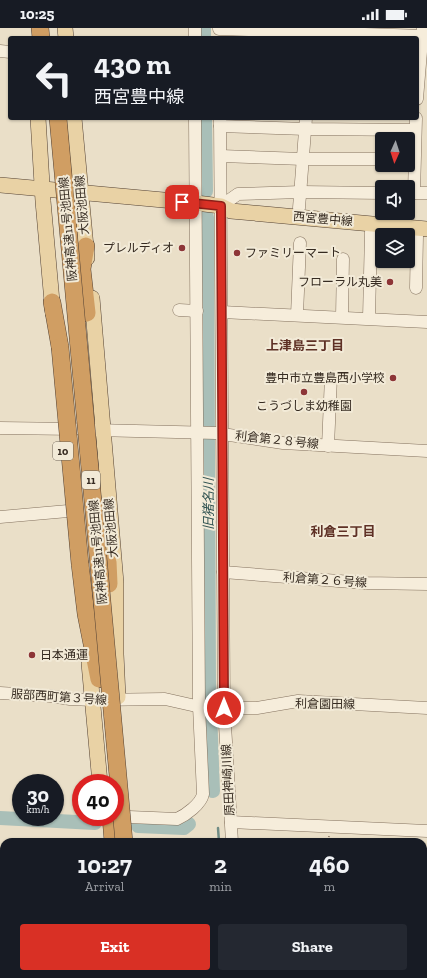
<!DOCTYPE html>
<html lang="en">
<head>
<meta charset="utf-8">
<style>
	:root { --surface:#171b24; --page:#242831; --text:#f1f3f6; --muted:#9ea1a6; --accent:#d93025 }
	body { margin:0; font-family:"Zilla Slab","Noto Sans JP",serif; background:var(--page); color:var(--text); height:100vh; display:flex; flex-direction:column; font-size:15px; white-space:nowrap }
	* { box-sizing:border-box; margin:0 }
	p { font-size:13px; color:var(--muted) }
	.icon { flex:none; width:22px; height:22px; fill:none; stroke:currentColor; stroke-width:2; stroke-linecap:round; stroke-linejoin:round }
	.map { position:relative; flex:1; overflow:hidden }
	.side { position:absolute; left:0px; top:810px; width:427px; height:140px; display:flex; flex-direction:column; background:var(--surface); border-radius:12px 12px 0 0; box-shadow:0 1px 3px #0004 }
	.side>* { flex:none }
	.guide { position:absolute; left:8px; top:8px; width:411px; height:84px; border-radius:4px; box-shadow:0 1px 3px #0004; background:#171b24; color:var(--text); overflow:hidden }
	.needle { width:26px; rotate:183deg }
	.buttons { position:absolute; left:375px; top:104px; display:grid; gap:8px }
	.buttons a { display:grid; place-items:center; width:40px; height:40px; border-radius:4px; background:var(--surface); box-shadow:0 1px 3px #0004; font-size:20px }
	.speed { position:absolute; left:12px; top:746px; display:flex; gap:8px; font-size:20px; font-weight:700; text-align:center }
	.speed>* { display:grid; place-content:center; width:52px; height:52px; border-radius:50%; background:var(--surface); box-shadow:0 1px 3px #0004; line-height:1 }
	.speed small { font-size:10px; font-weight:400 }
	.speed .limit { border:6px solid #d22; background:#fff; color:#111 }
	.pin { position:absolute; display:grid; place-items:center; width:34px; height:34px; color:#fff; margin:-17px; border-radius:8px; box-shadow:0 2px 6px #0006 }
	.me { position:absolute; width:44px; margin:-22px; rotate:0deg; stroke-linejoin:round; filter:drop-shadow(0 0 3px #0008) }
	.turn { display:flex; align-items:center; gap:14px; height:84px; padding:0 20px; font-size:18px }
	.turn .icon { width:52px; height:52px; stroke-width:2.5 }
	.turn b { display:block; font-size:28px; line-height:34px }
	.eta { display:flex; justify-content:space-evenly; align-items:center; height:68px; text-align:center }
	.eta b { font-size:24px; font-weight:800; line-height:28px }
	.button { display:flex; gap:8px; margin-top:auto; padding:8px 20px }
	.button a { flex:1; height:46px; border-radius:4px; background:var(--accent); color:#fff; font-size:16px; font-weight:800; line-height:46px; text-align:center }
	.button a+a { background:var(--page); color:var(--text) }
	.status { display:flex; justify-content:space-between; align-items:center; height:28px; padding:0 20px; background:var(--surface); direction:ltr }
	.status svg { height:11px; fill:currentColor }
	.map>svg:first-child { display:block }
</style>
</head>
<body>
<div class="status"><b>10:25</b><svg viewBox="0 0 49 12"><path d="M0 12V9h3v3zM5 12V6h3v6zM10 12V3h3v9zM15 12V0h3v12zM26 1h20v11H26zM47 4h2v5h-2z"/></svg></div>
<div class="map">
<svg width="427" height="950" viewBox="0 0 427 950">
	<rect width="100%" height="100%" fill="#eadfc8"/>
	<polygon fill="#c3c79d" points="0,945 4,946 109,947 109,950 0,950"/>
	<g fill="none" stroke-linecap="round" stroke-linejoin="round">
		<g stroke="#708c85" stroke-width="2.5">
			<polyline points="218,800 219,814"/>
			<polyline points="227,946 228,950"/>
		</g>
		<g stroke="#a9bfb8" stroke-width="14">
			<polyline points="204,0 204,10"/>
			<polyline points="205,90 206,163"/>
			<polyline points="207,189 209,656 213,763"/>
			<polyline points="0,790 95,795"/>
			<polyline points="138,798 184,800 189,796"/>
		</g>
		<g stroke="#84725f" stroke-width="13">
			<g id="minor">
				<polyline points="195,0 195,10"/>
				<polyline points="219,1 423,8"/>
				<polyline points="0,23 10,24"/>
				<polyline points="417,71 423,0"/>
				<polyline points="220,90 224,680 232,814"/>
				<polyline points="220,98 306,101 415,102"/>
				<polyline points="221,128 303,131 382,131"/>
				<polyline points="408,165 427,165"/>
				<polyline points="414,165 416,90"/>
				<polyline points="221,178 238,166 301,164 382,165"/>
				<polyline points="299,180 306,90"/>
				<polyline points="416,260 417,208"/>
				<polyline points="179,282 197,283"/>
				<polyline points="222,284 427,294"/>
				<polyline points="297,287 300,215"/>
				<polyline points="342,289 343,231"/>
				<polyline points="369,290 371,204"/>
				<polyline points="0,400 75,401"/>
				<polyline points="95,402 216,405 283,415 427,423"/>
				<polyline points="328,418 331,349"/>
				<polyline points="0,489 68,483"/>
				<polyline points="223,544 365,555 427,556"/>
				<polyline points="0,665 51,668 70,671 93,672 165,671 196,678 224,680 257,680 298,673 427,680"/>
				<path d="M129,789L177,791C186,787 201,776 203,766L199,678L195,90"/>
				<polyline points="231,794 427,803"/>
				<polyline points="423,882 427,884"/>
				<polyline points="423,920 425,950"/>
				<polyline points="239,946 239,950"/>
				<polyline points="364,946 365,950"/>
				<polyline points="322,950 323,946"/>
			</g>
		</g>
		<g stroke="#534133" stroke-width="16">
			<g id="major">
				<polyline points="65,0 66,10"/>
				<polyline points="38,90 43,173 53,285"/>
				<polyline points="74,90 87,230"/>
				<polyline points="0,157 196,175 221,178 231,183 427,201"/>
				<polyline points="92,270 116,555 116,626 118,669"/>
				<polyline points="89,635 100,755"/>
				<polyline points="0,916 4,916"/>
				<polyline points="143,946 144,950"/>
			</g>
		</g>
		<g stroke="#534133" stroke-width="18">
			<g id="highway">
				<polyline points="40,0 41,10"/>
				<polyline points="86,218 82,241 87,285"/>
				<polyline points="52,274 60,319"/>
				<polyline points="108,534 109,556"/>
				<polyline points="80,536 86,586 99,651"/>
				<polyline points="111,789 113,814"/>
				<polyline points="125,946 126,950"/>
			</g>
		</g>
		<polyline stroke="#84725f" stroke-width="1.5" stroke-dasharray="3 2" stroke-linecap="butt" points="328,814 329,808"/>
		<use href="#minor" stroke="#f6eddb" stroke-width="12"/>
		<use href="#major" stroke="#e9d2a5" stroke-width="15"/>
		<use href="#highway" stroke="#d09e63" stroke-width="17"/>
		<g stroke="#534133" stroke-width="18" stroke-linecap="butt">
			<g id="highway-bridge">
				<polyline points="58,90 124,814"/>
				<polyline points="60,319 80,536"/>
			</g>
		</g>
		<use href="#highway-bridge" stroke="#d09e63" stroke-width="17"/>
	</g>
	<g fill="none" stroke-linecap="round" stroke-linejoin="round">
		<g stroke="#8d1f18" stroke-width="10">
			<polyline id="route" points="182,174 221,178 224,680"/>
		</g>
		<use href="#route" stroke="#d93025" stroke-width="7"/>
	</g>
	<g fill="#8d3537" stroke="#f2ead7" stroke-width="1.5">
		<circle cx="182" cy="220" r="4"/>
		<circle cx="237" cy="225" r="4"/>
		<circle cx="390" cy="254" r="4"/>
		<circle cx="393" cy="350" r="4"/>
		<circle cx="304" cy="364" r="4"/>
		<circle cx="32" cy="627" r="4"/>
	</g>
	<g text-anchor="middle" dominant-baseline="central" stroke-width="4" stroke-linejoin="round" paint-order="stroke">
		<g fill="#f2ead7" stroke="#6e6458" stroke-width="1">
			<rect x="53" y="414" width="20" height="18" rx="3"/>
			<rect x="82" y="443" width="18" height="18" rx="3"/>
		</g>
		<g font-size="11" font-weight="bold" fill="#362b21">
			<text x="63" y="423">10</text>
			<text x="91" y="452">11</text>
		</g>
		<g font-size="12" fill="#362b21" stroke="#f2ead7">
			<text transform="translate(82 177) rotate(-95)">大阪池田線</text>
			<text transform="translate(323 191) rotate(5)">西宮豊中線</text>
			<text transform="translate(68 201) rotate(-95)">阪神高速11号池田線</text>
			<text transform="translate(277 412) rotate(6)">利倉第２８号線</text>
			<text transform="translate(111 500) rotate(-95)">大阪池田線</text>
			<text transform="translate(98 524) rotate(-95)">阪神高速11号池田線</text>
			<text transform="translate(325 552) rotate(4)">利倉第２６号線</text>
			<text transform="translate(59 669) rotate(4)">服部西町第３号線</text>
			<text transform="translate(325 676) rotate(1)">利倉園田線</text>
			<text transform="translate(228 752) rotate(-93)">原田神崎川線</text>
		</g>
		<g font-size="12" fill="#362b21" stroke="#f2ead7" text-anchor="end">
			<text x="174" y="220">プレルディオ</text>
			<text x="245" y="225" text-anchor="start">ファミリーマート</text>
			<text x="382" y="254">フローラル丸美</text>
			<text x="385" y="350">豊中市立豊島西小学校</text>
			<text x="304" y="378" text-anchor="middle">こうづしま幼稚園</text>
			<text x="40" y="627" text-anchor="start">日本通運</text>
		</g>
		<g font-size="13" font-weight="bold" fill="#5e3025" stroke="#f2ead7">
			<text x="305" y="317">上津島三丁目</text>
			<text x="343" y="503">利倉三丁目</text>
		</g>
		<g font-size="13" font-style="italic" fill="#325452" stroke="#f2ead7">
			<text transform="translate(208 476) rotate(-90)">旧猪名川</text>
		</g>
	</g>
</svg>
<div class="buttons">
<a><svg class="needle" viewBox="-14 -14 28 28"><path d="M0-13l5 13h-10z" fill="#e53935"/><path d="M0 13l5-13h-10z" fill="#9ea1a6"/></svg></a>
<a><svg class="icon" aria-label="sound" viewBox="0 0 24 24"><path d="M4 9h4l5-4v14l-5-4H4zM17 9q2 3 0 6"/></svg></a>
<a><svg class="icon" aria-label="layers" viewBox="0 0 24 24"><path d="M12 4l9 5-9 5-9-5zM3 14l9 5 9-5"/></svg></a>
</div>
<div class="speed"><div>30<small>km/h</small></div><div class="limit">40</div></div>
<div class="pin" style="left:182px;top:174px;background:#d93025"><svg class="icon" aria-label="arrive" viewBox="0 0 24 24"><path d="M6 21V4h12l-3 4 3 4H6"/></svg></div>
<svg class="me" style="left:224px;top:680px" viewBox="-20 -20 40 40"><circle r="17" fill="#d93025" stroke="#fff" stroke-width="3"/><path d="M0-11L8 9 0 5-8 9z" fill="#fff"/></svg>
<div class="guide">
<div class="turn"><svg class="icon" aria-label="left" viewBox="0 0 24 24"><path d="M17 20v-9H6M10 6l-5 5 5 5"/></svg><div><b>430 m</b>西宮豊中線</div></div>
</div>
<section class="side">
<div class="eta">
<div><b>10:27</b><p>Arrival</p></div>
<div><b>2</b><p>min</p></div>
<div><b>460</b><p>m</p></div>
</div>
<div class="button"><a>Exit</a><a>Share</a></div>
</section>
</div>
</body>
</html>
